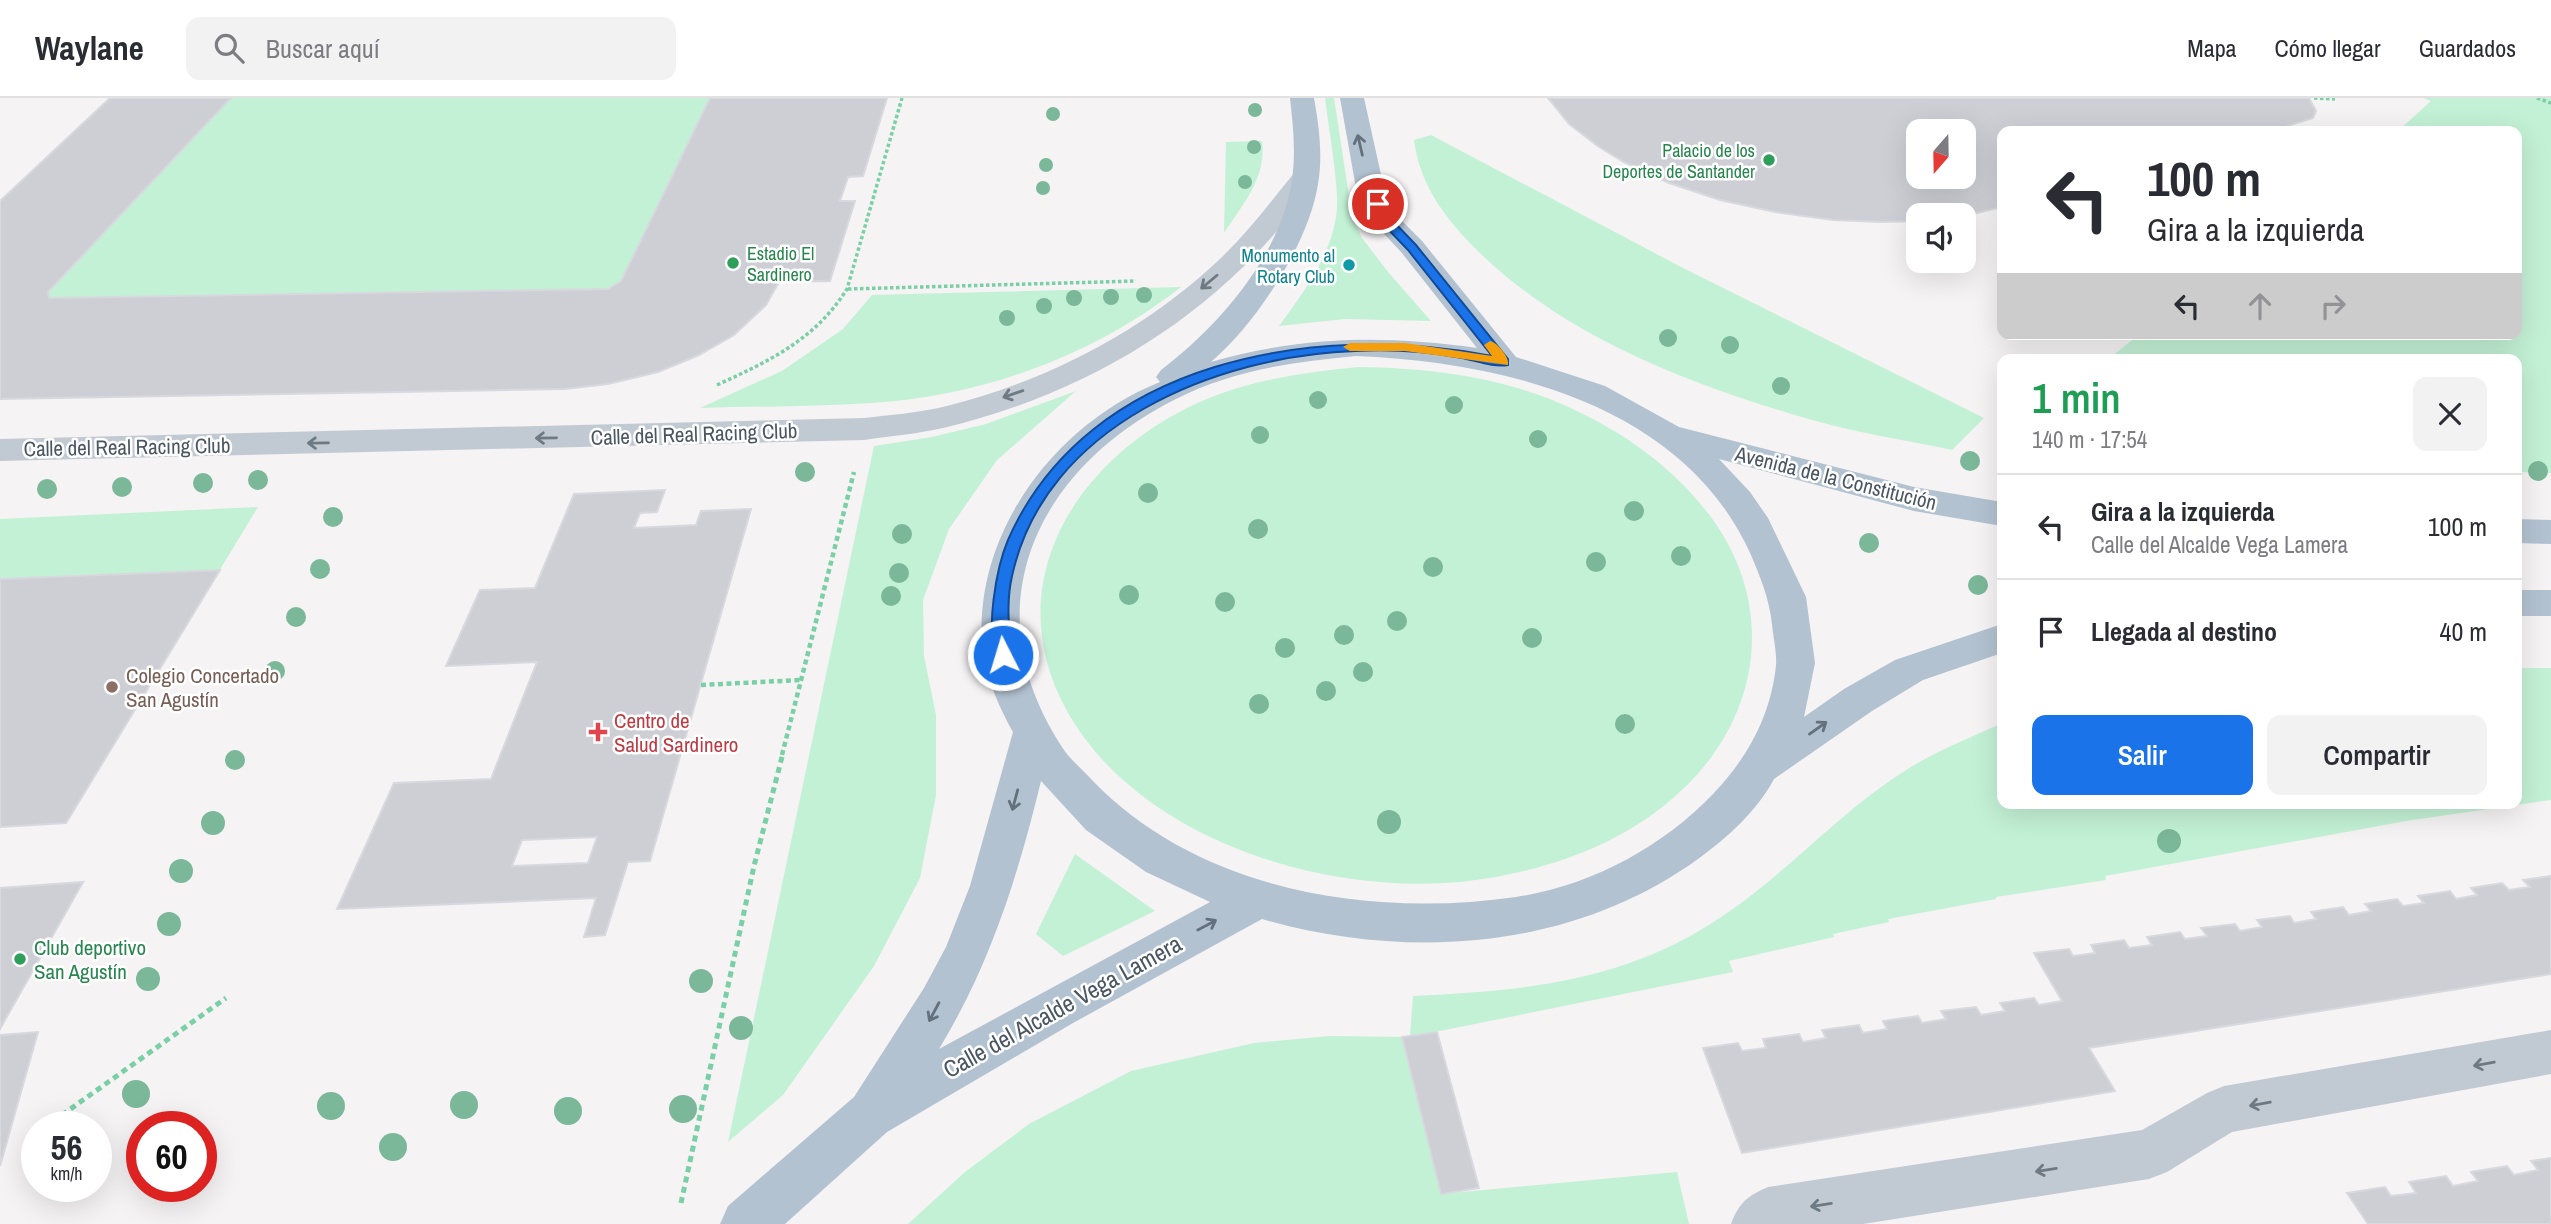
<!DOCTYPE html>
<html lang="es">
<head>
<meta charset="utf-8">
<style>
	:root { --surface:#fff; --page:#f2f2f3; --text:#2b2b33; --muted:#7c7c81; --line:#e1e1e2; --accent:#1a73e8 }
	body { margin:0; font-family:"Archivo Narrow",sans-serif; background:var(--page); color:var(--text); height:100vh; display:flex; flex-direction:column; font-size:26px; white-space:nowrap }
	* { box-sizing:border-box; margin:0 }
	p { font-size:23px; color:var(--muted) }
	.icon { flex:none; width:38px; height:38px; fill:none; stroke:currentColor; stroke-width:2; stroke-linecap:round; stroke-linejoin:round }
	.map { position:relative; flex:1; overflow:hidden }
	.sheet { position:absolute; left:1997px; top:256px; width:525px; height:455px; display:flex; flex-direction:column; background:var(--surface); border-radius:14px; box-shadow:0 7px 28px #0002 }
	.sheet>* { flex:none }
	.guide { position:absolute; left:1997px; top:28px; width:525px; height:214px; border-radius:14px; box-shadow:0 7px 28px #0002; background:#fff; color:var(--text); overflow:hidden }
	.needle { width:46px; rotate:200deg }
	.controls { position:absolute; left:1906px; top:21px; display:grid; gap:14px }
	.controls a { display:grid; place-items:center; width:70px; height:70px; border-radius:14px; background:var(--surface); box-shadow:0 7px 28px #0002; font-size:35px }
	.speed { position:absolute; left:21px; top:1013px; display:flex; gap:14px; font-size:35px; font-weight:700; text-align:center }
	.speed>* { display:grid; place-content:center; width:91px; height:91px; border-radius:50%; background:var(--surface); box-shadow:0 7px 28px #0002; line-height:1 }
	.speed small { font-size:18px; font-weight:400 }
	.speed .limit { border:10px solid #d22; background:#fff; color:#111 }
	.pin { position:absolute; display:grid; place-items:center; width:60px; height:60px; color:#fff; margin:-30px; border:4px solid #fff; border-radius:50%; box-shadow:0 2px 7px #0007 }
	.me { position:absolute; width:77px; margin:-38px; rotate:355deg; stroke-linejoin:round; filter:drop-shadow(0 0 5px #0008) }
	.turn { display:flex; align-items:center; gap:24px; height:147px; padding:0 35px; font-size:32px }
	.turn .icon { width:91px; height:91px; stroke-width:2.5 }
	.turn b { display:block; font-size:49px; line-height:60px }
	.lanes { display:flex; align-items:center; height:66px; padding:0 35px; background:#0003; justify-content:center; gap:35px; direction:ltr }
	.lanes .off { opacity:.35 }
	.round { display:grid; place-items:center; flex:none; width:74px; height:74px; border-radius:14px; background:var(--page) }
	.headline { display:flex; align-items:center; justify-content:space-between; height:119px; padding:0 35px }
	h1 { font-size:42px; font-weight:600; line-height:52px; color:#1e9e55 }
	.action { display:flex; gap:14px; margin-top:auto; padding:14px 35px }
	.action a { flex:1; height:80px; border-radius:14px; background:var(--accent); color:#fff; font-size:28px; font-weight:600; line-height:80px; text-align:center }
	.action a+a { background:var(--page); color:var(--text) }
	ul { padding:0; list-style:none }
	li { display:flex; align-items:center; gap:21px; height:105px; padding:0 35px; border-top:2px solid var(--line) }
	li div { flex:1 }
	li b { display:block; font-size:26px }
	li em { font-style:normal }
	header { display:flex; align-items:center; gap:42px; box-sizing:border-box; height:98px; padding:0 35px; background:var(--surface); border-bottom:2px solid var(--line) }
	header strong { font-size:33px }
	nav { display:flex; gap:38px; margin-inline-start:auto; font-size:24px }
	.search { width:490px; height:63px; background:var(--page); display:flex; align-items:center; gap:18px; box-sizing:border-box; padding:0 24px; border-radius:14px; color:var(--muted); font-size:26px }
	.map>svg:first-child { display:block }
</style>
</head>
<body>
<header>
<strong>Waylane</strong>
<div class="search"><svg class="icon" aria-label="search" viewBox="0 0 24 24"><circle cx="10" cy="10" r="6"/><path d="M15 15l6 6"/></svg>Buscar aquí</div>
<nav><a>Mapa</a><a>Cómo llegar</a><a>Guardados</a></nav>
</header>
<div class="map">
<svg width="2551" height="1126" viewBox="0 0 2551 1126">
	<rect width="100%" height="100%" fill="#f5f3f3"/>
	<g fill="#c3f1d5">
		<polygon points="231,0 710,0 621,183 604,192 53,201 48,199 48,194"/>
		<path d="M1325,0H1334L1352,118L1362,140L1388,174L1431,223L1345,221L1279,228C1307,190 1340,146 1337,97C1335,65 1329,32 1325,0Z"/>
		<polygon points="2423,0 2551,0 2551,375 2517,374 2516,261 2108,261 2140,236 2516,236 2516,33 2398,33 2431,3"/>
		<path d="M1431,37L1683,170L1984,320L1952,352C1906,342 1857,335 1812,322C1695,288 1573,243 1483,158C1449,125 1420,90 1414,42Z"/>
		<path d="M1262,43C1267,79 1243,106 1224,135L1226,44Z"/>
		<path d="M1181,189C1093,258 983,298 871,305C814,309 757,308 700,310L782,273L843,231L872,197Z"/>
		<path d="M1359,269C1427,270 1496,278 1559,305C1616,329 1669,365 1707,414C1780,507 1761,625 1673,700C1617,749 1542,774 1468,783C1328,799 1140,743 1067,613C994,481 1082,353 1207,301C1256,281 1307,274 1359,269Z"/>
		<polygon points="1076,293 997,362 949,431 923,502 924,558 936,617 936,697 920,780 874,868 783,997 728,1044 874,348 932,339 986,326"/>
		<polygon points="258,409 66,725 0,729 0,421"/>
		<path d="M2517,570H2551V702L2406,723L2105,778L2106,782L1996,799V801L1888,821L1889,824L1833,836L1834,839L1729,863L1733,874L1410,939L1413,898C1529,892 1628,884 1727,815C1790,772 1841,713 1906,672C1936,653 1970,640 2002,625V705H2516Z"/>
		<polygon points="1075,756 1155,813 1063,858 1036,836"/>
		<polygon points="1330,938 1402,939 1441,1096 1677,1074 1689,1126 908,1126 965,1074 1029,1026 1131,973 1254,945"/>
	</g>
	<g fill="#cdcfd5" stroke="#d7d9de" stroke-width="2" fill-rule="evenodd">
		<polygon points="110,0 231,0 48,194 49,200 608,191 621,183 710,0 887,0 863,78 848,79 840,103 855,103 830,183 779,184 766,207 734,237 699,257 658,274 608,286 565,291 0,301 0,103"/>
		<path d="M1548,0H2309L2316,13L2313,20L2272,33H2002V109L1964,118L1918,117V123L1881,124L1833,122L1775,114L1720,102L1669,85L1624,64L1599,49L1569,26ZM1918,33H1964V79H1918Z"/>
		<path d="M665,392L657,414L640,415L634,430L696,427L701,413L751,411L650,763L628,764L605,837L584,839L596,800L337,811L394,685L491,681L537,564L446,568L480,492L535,490L574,396ZM597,739L588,765L512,768L522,742Z"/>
		<polygon points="220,472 66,725 0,729 0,481"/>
		<polygon points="2551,778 2551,876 2089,950 2115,993 1742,1055 1703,950 1738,945 1742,953 1766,950 1763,941 1799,936 1803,944 1826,940 1822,932 1859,927 1863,935 1887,931 1883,923 1918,918 1922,925 1946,921 1941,913 1976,909 1981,917 2005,913 2000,905 2034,900 2039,907 2062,903 2034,855 2069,851 2073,858 2095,855 2091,847 2124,842 2129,850 2152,847 2147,839 2180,834 2185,841 2207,838 2201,830 2235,826 2240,833 2262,829 2257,822 2290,818 2294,825 2316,821 2311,814 2343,809 2349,817 2371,813 2365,806 2397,801 2403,808 2424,805 2418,798 2450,793 2456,801 2477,797 2471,790 2502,785 2509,792 2530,789 2523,782"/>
		<polygon points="83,784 0,931 0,790"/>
		<polygon points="38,934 0,1068 0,937"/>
		<polygon points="1437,934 1479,1090 1441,1096 1402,939"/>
		<polygon points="2551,1060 2551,1126 2368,1126 2347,1095 2385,1089 2391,1098 2416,1095 2409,1084 2446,1078 2453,1088 2478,1083 2471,1074 2507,1068 2514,1077 2538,1072 2531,1063"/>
	</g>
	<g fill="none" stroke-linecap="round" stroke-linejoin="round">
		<g stroke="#7ad0a6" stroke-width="3.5" stroke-dasharray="3.5 2.5" stroke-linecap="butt">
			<polyline points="2314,0 2335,1"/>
			<polyline points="2537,0 2551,5"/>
			<polyline points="848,191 1136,183"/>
			<path d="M717,287C769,263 815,242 847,191L902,0"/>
		</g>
		<g stroke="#7ad0a6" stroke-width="4.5" stroke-dasharray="5 3.5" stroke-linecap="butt">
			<polyline points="701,587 801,582"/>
			<polyline points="782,657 854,374"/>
		</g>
		<g stroke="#7ad0a6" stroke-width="5" stroke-dasharray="6 4.5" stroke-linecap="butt">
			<polyline points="62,1017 226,900"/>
			<polyline points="681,1105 754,768 783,655"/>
		</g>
		<g fill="#c1cad2" fill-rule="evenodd">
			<path d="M1305,72L1315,74L1318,80C1229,210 1095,294 943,330C917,336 890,338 864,342L0,363V341L864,320C890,317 917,315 943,309C1046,284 1146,232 1222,159C1249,133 1271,103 1295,74Z"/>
			<path d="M2551,932V976L2232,1034L2167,1074L2149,1081L1863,1126H1731C1739,1105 1747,1098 1768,1089L2142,1032L2207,995L2224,988Z"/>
		</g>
		<g fill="#b3c2d1" fill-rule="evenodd">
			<path d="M1290,0H1314C1319,28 1323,58 1318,86C1309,145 1256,226 1211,264C1301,238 1384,237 1477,250L1402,155L1372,123L1356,90L1340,0H1364L1384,90L1398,119L1422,143L1516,259L1605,288L1679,329L1914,389L2002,404V428L1914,413L1719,361L1750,394L1768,420L1806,499L1815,565L1804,619L1844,591L1895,562L2002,526V555L1923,582L1872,613L1774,681C1757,713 1727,740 1698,761C1572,852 1408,863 1262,821L1073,925L887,1034L785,1126H720L728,1108L854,999L924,890L946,849L970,788L1013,634C998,607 984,575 982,544C975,432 1057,325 1160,284L1156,279L1161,272C1219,228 1282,156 1292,81C1296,54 1293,27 1290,0ZM1356,258C1505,264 1684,307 1751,457C1761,481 1769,500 1772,526C1773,539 1777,554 1776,567C1771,617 1748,659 1714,695C1663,749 1590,788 1516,799C1369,820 1199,793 1092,682C1083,672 1072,663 1064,652C970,512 1034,372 1176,301C1232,272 1293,264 1356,258ZM1041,683L1086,732L1146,774L1210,804L939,951C990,867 1018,778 1041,683Z"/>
			<polygon points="2516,421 2551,422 2551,446 2516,445"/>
			<rect x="2516" y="492" width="35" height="26"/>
		</g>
	</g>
	<g fill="#7bb799">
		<circle cx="1255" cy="12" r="7"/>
		<circle cx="1053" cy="16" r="7"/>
		<circle cx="1254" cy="49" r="7"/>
		<circle cx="1046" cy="67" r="7"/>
		<circle cx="1245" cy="84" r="7"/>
		<circle cx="1043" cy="90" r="7"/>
		<circle cx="1144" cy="197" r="8"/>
		<circle cx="1111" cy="199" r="8"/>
		<circle cx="1074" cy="200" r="8"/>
		<circle cx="1044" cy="208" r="8"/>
		<circle cx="1007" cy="220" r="8"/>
		<circle cx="1668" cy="240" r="9"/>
		<circle cx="1730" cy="247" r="9"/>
		<circle cx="1781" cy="288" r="9"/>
		<circle cx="1318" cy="302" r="9"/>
		<circle cx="1454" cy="307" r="9"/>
		<circle cx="1260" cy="337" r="9"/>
		<circle cx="1538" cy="341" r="9"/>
		<circle cx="1970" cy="363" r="10"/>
		<circle cx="2538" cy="373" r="10"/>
		<circle cx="805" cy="374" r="10"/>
		<circle cx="258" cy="382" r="10"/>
		<circle cx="203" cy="385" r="10"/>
		<circle cx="122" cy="389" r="10"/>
		<circle cx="47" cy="391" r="10"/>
		<circle cx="1148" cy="395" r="10"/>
		<circle cx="1634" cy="413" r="10"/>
		<circle cx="333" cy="419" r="10"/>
		<circle cx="1258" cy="431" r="10"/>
		<circle cx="902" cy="436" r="10"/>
		<circle cx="1869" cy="445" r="10"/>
		<circle cx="1681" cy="458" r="10"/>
		<circle cx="1596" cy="464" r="10"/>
		<circle cx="1433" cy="469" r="10"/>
		<circle cx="320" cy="471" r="10"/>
		<circle cx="899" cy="475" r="10"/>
		<circle cx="1978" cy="487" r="10"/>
		<circle cx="1129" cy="497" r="10"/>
		<circle cx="891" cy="498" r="10"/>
		<circle cx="1225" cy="504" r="10"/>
		<circle cx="296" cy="519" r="10"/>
		<circle cx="1397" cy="523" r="10"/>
		<circle cx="1344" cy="537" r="10"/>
		<circle cx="1532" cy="540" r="10"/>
		<circle cx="1285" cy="550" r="10"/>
		<circle cx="275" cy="573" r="10"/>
		<circle cx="1363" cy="574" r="10"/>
		<circle cx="1326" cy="593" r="10"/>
		<circle cx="1259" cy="606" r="10"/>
		<circle cx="1625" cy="626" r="10"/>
		<circle cx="235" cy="662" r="10"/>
		<circle cx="1389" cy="724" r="12"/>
		<circle cx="213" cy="725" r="12"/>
		<circle cx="2169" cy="743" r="12"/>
		<circle cx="181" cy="773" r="12"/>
		<circle cx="169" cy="826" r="12"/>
		<circle cx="148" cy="881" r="12"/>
		<circle cx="701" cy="883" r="12"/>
		<circle cx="741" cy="930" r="12"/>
		<circle cx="136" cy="996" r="14"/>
		<circle cx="464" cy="1007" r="14"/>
		<circle cx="331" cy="1008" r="14"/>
		<circle cx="683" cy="1011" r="14"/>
		<circle cx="568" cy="1013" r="14"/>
		<circle cx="393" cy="1049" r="14"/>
	</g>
	<defs><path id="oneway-shaft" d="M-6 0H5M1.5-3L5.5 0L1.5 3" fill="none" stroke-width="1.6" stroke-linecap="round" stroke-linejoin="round" transform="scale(1.75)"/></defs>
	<g stroke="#64717d">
		<use href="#oneway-shaft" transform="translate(1360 47) rotate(-103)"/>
		<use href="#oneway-shaft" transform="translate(1818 630) rotate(-35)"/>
		<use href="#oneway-shaft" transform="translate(1015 702) rotate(105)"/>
		<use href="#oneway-shaft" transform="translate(1207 827) rotate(-28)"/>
		<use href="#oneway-shaft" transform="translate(934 914) rotate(118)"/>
	</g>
	<g stroke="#6e7983">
		<use href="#oneway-shaft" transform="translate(1209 184) rotate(140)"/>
		<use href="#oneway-shaft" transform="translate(1013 296) rotate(161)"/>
		<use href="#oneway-shaft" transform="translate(546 340) rotate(179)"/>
		<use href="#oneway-shaft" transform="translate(318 345) rotate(179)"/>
		<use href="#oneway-shaft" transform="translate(2484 966) rotate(170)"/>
		<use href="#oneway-shaft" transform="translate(2260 1006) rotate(170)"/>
		<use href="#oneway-shaft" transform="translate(2046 1072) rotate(171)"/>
		<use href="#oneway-shaft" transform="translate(1821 1107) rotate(171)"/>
	</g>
	<path fill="#1a73e8" stroke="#114b97" stroke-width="2" d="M1378,103L1382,104L1391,121L1416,147L1508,261V267C1492,270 1472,261 1456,259C1423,253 1389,251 1355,253C1216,258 1045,327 1012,478C1006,504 1009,530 1011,557L1009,561H998C984,534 997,468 1008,442C1088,260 1318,224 1492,258L1408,152L1382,125L1373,106Z"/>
	<path fill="#f59e0b" d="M1490,243C1498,245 1510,260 1508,267L1405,253H1350L1343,249L1350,245H1405L1492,258L1484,247Z"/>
	<g fill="#2e9e5b" stroke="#fff" stroke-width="2.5">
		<circle cx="1769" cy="62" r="7"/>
		<circle cx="733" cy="165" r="7"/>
		<circle cx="20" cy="861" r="7"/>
	</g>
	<circle fill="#0f9aa8" stroke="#fff" stroke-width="2.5" cx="1349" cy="167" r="7"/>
	<circle fill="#8d6e63" stroke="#fff" stroke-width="2.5" cx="112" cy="589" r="7"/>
	<path fill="#e0444e" stroke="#fff" stroke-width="2.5" d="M594.5 623.5h7v7h7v7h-7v7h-7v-7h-7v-7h7z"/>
	<g text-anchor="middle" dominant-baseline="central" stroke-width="5" stroke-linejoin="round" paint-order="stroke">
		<g font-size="18" fill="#27864d" stroke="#fff" text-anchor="end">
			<text x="1755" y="52">Palacio de los<tspan x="1755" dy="21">Deportes de Santander</tspan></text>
			<text x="747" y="155" text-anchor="start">Estadio El<tspan x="747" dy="21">Sardinero</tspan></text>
		</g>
		<g font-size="18" fill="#0d838f" stroke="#fff" text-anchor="end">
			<text x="1335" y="157">Monumento al<tspan x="1335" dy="21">Rotary Club</tspan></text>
		</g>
		<g font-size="21" fill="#4a5661" stroke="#fff">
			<text transform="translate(694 336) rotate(-2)">Calle del Real Racing Club</text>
			<text transform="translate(127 349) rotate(-1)">Calle del Real Racing Club</text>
			<text transform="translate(1836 380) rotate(14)">Avenida de la Constitución</text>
		</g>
		<g font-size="21" fill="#785e54" stroke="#fff" text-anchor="start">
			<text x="126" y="577">Colegio Concertado<tspan x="126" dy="24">San Agustín</tspan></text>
		</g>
		<g font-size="21" fill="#be3a42" stroke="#fff" text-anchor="start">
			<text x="614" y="622">Centro de<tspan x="614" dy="24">Salud Sardinero</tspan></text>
		</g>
		<g font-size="21" fill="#27864d" stroke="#fff" text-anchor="start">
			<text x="34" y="849">Club deportivo<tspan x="34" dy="24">San Agustín</tspan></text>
		</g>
		<g font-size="24" fill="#4a5661" stroke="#fff">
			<text transform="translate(1062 908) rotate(-29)">Calle del Alcalde Vega Lamera</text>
		</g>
	</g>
</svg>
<div class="controls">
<a><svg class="needle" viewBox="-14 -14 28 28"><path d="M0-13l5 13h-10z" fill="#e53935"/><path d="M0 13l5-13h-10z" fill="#7c7c81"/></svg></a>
<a><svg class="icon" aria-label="sound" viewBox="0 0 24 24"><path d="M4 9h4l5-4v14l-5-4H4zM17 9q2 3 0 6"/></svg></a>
</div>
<div class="speed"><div>56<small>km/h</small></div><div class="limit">60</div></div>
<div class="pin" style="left:1378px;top:106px;background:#d93025"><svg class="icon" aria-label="arrive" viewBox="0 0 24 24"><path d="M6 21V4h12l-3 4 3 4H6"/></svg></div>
<svg class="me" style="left:1003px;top:557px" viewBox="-20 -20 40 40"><circle r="17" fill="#1a73e8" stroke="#fff" stroke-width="3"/><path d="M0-11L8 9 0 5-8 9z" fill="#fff"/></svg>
<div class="guide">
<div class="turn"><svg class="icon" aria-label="left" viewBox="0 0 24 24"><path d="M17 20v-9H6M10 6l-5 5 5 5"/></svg><div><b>100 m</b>Gira a la izquierda</div></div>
<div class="lanes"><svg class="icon" aria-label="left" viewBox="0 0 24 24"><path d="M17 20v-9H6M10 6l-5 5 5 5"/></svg><svg class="icon off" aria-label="ahead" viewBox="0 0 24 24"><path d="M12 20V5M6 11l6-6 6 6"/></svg><svg class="icon off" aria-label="right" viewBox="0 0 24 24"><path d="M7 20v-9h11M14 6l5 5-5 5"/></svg></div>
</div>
<section class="sheet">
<div class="headline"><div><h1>1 min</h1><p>140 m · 17:54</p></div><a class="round"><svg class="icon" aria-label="close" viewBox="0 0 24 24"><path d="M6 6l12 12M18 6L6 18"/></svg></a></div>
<ul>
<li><svg class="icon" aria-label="left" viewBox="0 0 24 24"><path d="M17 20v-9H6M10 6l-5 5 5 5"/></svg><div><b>Gira a la izquierda</b><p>Calle del Alcalde Vega Lamera</p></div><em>100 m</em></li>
<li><svg class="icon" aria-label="arrive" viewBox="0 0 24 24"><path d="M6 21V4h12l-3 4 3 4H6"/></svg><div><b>Llegada al destino</b></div><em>40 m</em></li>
</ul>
<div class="action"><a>Salir</a><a>Compartir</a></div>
</section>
</div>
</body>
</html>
